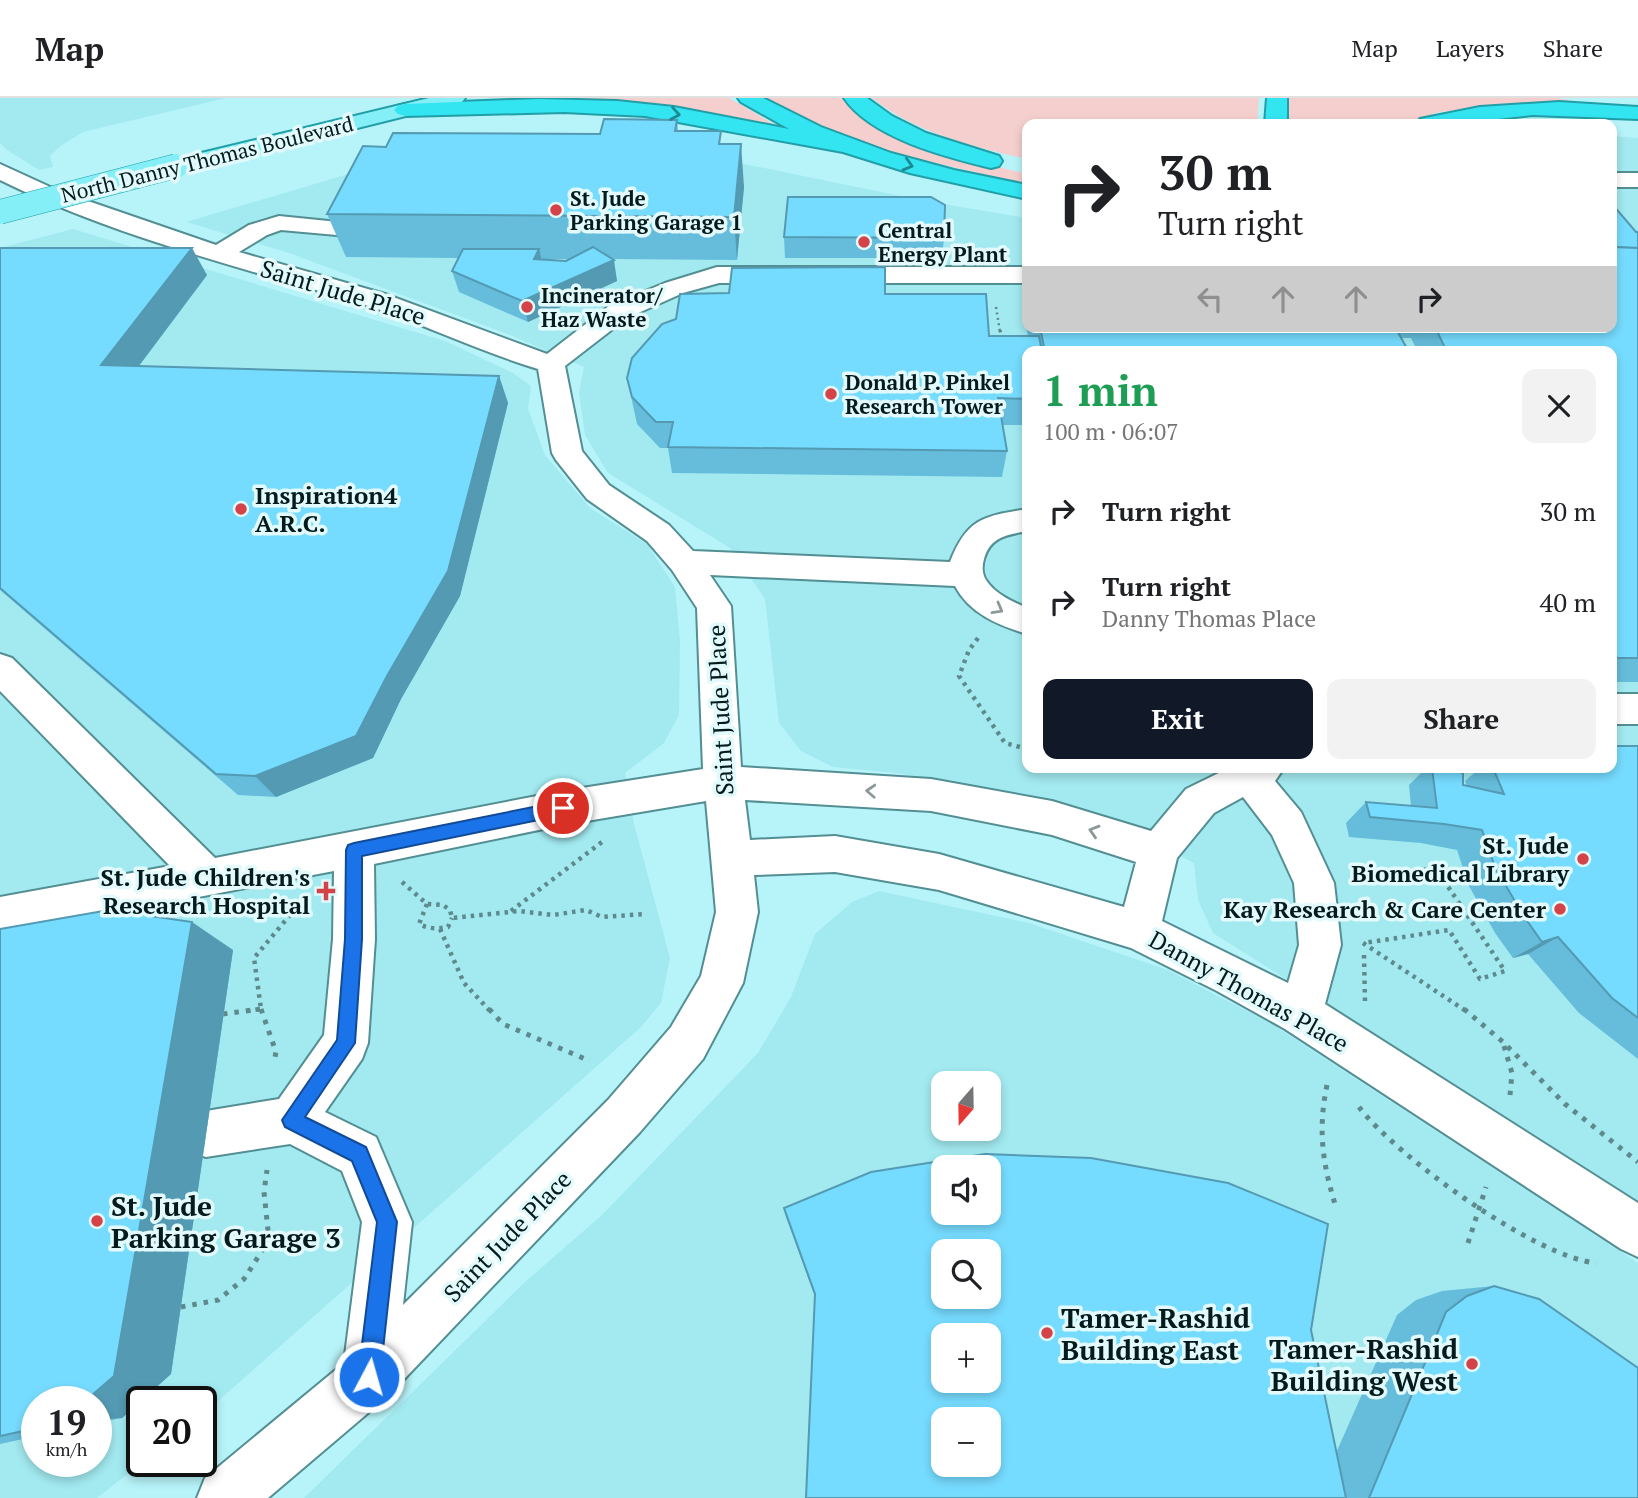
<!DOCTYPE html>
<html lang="en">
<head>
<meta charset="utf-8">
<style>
	:root { --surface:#fff; --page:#f2f2f2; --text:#202124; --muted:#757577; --line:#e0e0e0; --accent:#111827 }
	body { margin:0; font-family:"PT Serif",serif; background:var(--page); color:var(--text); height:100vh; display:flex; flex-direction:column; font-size:26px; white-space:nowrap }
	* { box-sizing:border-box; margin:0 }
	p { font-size:23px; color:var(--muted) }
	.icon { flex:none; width:38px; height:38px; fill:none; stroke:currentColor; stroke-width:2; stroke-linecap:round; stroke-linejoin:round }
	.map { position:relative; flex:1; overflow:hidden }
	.panel { position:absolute; left:1022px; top:248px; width:595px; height:427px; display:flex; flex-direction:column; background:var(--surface); border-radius:14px; box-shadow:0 4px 10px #0003 }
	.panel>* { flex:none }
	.top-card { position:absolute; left:1022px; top:21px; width:595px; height:214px; border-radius:14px; box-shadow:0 4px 10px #0003; background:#fff; color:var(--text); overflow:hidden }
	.needle { width:46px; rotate:200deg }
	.buttons { position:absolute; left:931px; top:973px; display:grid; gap:14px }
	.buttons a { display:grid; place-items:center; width:70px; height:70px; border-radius:14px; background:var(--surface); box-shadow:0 4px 10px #0003; font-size:35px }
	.speed { position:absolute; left:21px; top:1288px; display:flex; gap:14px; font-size:35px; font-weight:700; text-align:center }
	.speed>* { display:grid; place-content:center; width:91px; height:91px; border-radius:50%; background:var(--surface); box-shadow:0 4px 10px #0003; line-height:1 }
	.speed small { font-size:18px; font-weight:400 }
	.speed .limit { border:4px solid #111; border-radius:10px; background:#fff; color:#111 }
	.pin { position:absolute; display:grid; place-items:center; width:60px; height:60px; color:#fff; margin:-30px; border:4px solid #fff; border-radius:50%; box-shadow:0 2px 7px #0007 }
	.me { position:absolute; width:77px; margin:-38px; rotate:6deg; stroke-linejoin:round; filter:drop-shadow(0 0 5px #0008) }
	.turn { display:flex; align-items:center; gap:24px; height:147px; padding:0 21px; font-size:32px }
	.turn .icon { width:91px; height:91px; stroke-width:2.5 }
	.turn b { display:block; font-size:49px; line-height:60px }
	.lanes { display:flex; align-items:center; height:66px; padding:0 21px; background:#0003; justify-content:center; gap:35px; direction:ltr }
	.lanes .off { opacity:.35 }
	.round { display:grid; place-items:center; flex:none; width:74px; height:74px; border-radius:14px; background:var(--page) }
	.overview { display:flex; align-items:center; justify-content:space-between; height:119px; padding:0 21px }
	h1 { font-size:42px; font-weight:800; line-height:52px; color:#1e9e55 }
	.button { display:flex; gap:14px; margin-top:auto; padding:14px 21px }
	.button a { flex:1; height:80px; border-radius:14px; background:var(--accent); color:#fff; font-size:28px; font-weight:800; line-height:80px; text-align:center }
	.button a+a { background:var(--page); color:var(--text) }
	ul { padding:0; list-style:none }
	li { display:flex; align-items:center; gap:21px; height:91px; padding:0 21px }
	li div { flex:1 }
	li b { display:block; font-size:26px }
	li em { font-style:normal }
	header { display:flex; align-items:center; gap:42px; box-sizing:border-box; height:98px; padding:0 35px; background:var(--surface); border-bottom:2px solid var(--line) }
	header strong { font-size:33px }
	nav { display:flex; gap:38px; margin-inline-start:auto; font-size:24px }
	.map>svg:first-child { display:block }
</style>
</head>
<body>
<header>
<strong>Map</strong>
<nav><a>Map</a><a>Layers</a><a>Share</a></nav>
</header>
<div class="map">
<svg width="1638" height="1400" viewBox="0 0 1638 1400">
	<rect width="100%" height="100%" fill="#b7f4f9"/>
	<g fill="#a2eaf0" fill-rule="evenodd">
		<polygon points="0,0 226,0 83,34 62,47 50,58 53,69 39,72 7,52 0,45"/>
		<path d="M569,35L609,38L925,103L1027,120V229H1612V38L1638,40V1104L1213,835L1198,802L1194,765L1118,726L1017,696L896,675L833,669L801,653L779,625L765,501L730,450L608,375L585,337L579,295L584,269L510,237L289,155L186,124L382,66L533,36ZM1027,254H1612V670H1027Z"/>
		<path d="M73,131L445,243L513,275L531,288L528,311L545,357L590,410L647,446L675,489L680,544L679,617L664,645L625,675L634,726L670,860L661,905L640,930L201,1318V1304H142V1363H144L97,1400H0V150ZM37,1304H96V1363H37Z"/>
		<path d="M879,793L1029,825L1168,872L1272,926L1638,1165V1400H304L525,1184L602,1117L758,955L791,899L815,836L852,804ZM943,985H989V1031H943ZM943,1069H989V1115H943ZM943,1153H989V1199H943ZM943,1237H989V1283H943ZM943,1321H989V1367H943Z"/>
	</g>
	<g fill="#f4cfcd">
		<path d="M566,0H729L779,29C705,10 631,0 554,3Z"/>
		<path d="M766,0H844C885,39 972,63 1027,76V86L884,53L809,23Z"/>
		<path d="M872,0H1259L1257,26H1027V61C974,49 916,35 872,0Z"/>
		<polygon points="1286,0 1558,0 1596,7 1493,8 1440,14 1401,26 1289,26"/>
	</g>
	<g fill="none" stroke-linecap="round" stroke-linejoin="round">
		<g stroke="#538e93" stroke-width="4">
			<g id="minor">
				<path d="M0,66L59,93L216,147L249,127L279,118L368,127L371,132L368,137L359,139L281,132L267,137L239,154L385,196L547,256L609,208L665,185L717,169H1027V185H719L683,195L627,220L565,268L582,353L609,387L669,427L693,453L950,464C967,420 984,418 1027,411V433C1007,437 990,439 984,461C982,468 982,476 986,482C995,496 1013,504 1027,510V536C998,527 970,516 955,488L710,477L731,508L741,669L931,681L1052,703L1151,733L1186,691L1229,670H1284L1275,683L1301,714L1334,785L1341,847L1325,906L1638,1105V1159L1621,1151L1285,931L1217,893L1131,850L939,792L835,774L754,777L758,814L743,885L703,961L640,1034L388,1298L268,1400H197L205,1380L344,1265L362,1124L342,1073L290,1046L206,1059L189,1053L183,1036L189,1019L206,1013L279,1001L324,937L333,841L334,773L0,837V799L170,768L0,593V556L12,560L215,760L563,693L703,671L697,510L672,472L647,443L587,401L556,362L552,355L538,271C478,253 422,225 363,206C241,169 115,139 0,82ZM1243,699L1272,737L1294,785L1299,847L1288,885L1162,823L1177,760L1214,715ZM745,702L931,713L1052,737L1136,764L1124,809L939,756L835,738L750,742ZM706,703L716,814L701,878L671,929L608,1002L403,1207L412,1124L376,1039L325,1014L362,961L368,945L375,841L374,766L563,727Z"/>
				<rect x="1612" y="75" width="26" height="14"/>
				<rect x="1612" y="596" width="26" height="30"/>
			</g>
		</g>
		<g stroke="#229ea7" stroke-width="4">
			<polygon id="major" points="429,0 465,0 462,4 176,75 168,73 165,68 168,63"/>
		</g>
		<g stroke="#229ea7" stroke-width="4">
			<g id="highway">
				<polygon points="738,0 763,0 821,29 891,55 954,72 1027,87 1027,101 910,75 843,54 645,18 564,14 405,18 398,16 394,12 398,8 405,6 538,1 617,3 674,9 789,31 741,4"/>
				<path d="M844,0H867L892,18L926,35L999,58L1002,63L999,68L991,70C946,59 871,40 844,0Z"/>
				<polygon points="1267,0 1287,0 1287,26 1265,26"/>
				<polygon points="1559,4 1638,9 1638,21 1532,17 1454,26 1417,26 1420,21 1480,9"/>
			</g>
		</g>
		<polyline stroke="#5e898d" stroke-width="2.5" stroke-dasharray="2 3.5" stroke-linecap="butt" points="996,209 1000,234"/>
		<polyline stroke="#5e898d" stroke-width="3.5" stroke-dasharray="2.5 4.5" stroke-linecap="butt" points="1000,232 1002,242"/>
		<g stroke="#5e898d" stroke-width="4.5" stroke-dasharray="3.5 5" stroke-linecap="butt">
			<polyline points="978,540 969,552 959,578 1005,645 1027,651"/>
			<polyline points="1356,776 1436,771 1505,873 1480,881 1449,832 1364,845"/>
			<polyline points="402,784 427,806 443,807 450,812 452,820 519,813 553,817 586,812 602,819 645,816"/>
			<path d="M427,806L419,826C429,831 437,831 448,829L452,820"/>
			<polyline points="511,813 602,744"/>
			<polyline points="440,831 464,885 490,913"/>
			<polyline points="1363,845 1466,913"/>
			<polyline points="1364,857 1365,904"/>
			<polyline points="247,913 261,911 254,860 300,805"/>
		</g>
		<g stroke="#5e898d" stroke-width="5" stroke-dasharray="4.5 7" stroke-linecap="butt">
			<polyline points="261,911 276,954 274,964"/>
			<polyline points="489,911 503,926 590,963"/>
			<polyline points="1464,911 1503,944 1565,1006 1638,1064"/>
			<polyline points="223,916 260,911"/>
			<polyline points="1504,948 1512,975 1510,997"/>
			<path d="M1327,987C1318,1030 1322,1064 1335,1106"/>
			<path d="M1359,1009C1396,1058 1535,1159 1596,1165"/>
			<polyline points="1468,1145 1486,1089"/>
			<polyline points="181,1209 218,1202 244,1181 269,1142 264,1094 267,1072"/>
		</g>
		<use href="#minor" fill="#fff" fill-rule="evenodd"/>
		<use href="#major" fill="#84eff7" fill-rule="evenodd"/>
		<use href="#highway" fill="#32e5f1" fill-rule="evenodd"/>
		<g stroke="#229ea7" stroke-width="25" stroke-linecap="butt">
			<polyline id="major-bridge" points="0,114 176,68"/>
		</g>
		<use href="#major-bridge" stroke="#84eff7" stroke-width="24"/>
	</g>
	<g fill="#65bddb" fill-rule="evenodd">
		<path d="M677,22L678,33L722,46L744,89L737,162L612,161L617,183L528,224L459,194L452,173L458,160L346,159L327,116L386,49L600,36ZM541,161H571L566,163L542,162Z"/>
		<polygon points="1636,134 1638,134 1638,584 1612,584 1612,254 1418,254 1411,240 1401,240 1409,254 1027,254 1027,327 1002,327 1007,353 1002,379 672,375 668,350 660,350 637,326 627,280 885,196 989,238 1028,238 1024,219 1027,202 1027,229 1612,229"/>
		<polygon points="784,139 944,140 942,160 785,160"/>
		<polygon points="0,150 207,177 139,268 499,278 508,305 460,498 401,601 373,660 276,699 238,697 0,492"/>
		<polygon points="1638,648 1638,961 1579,915 1528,856 1513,860 1495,835 1469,788 1457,752 1421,745 1349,739 1346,725 1366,704 1411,708 1409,687 1426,670 1447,670 1463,687 1467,688 1465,683 1480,670 1612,670"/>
		<polygon points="0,831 233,852 171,1276 122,1320 96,1325 96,1304 37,1304 37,1338 0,1346"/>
		<polygon points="784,1110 1311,1232 1336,1355 1397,1217 1416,1202 1442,1193 1494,1188 1638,1400 806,1400 815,1199 786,1119"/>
	</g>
	<g fill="#539ab2">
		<polygon points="741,46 744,89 737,162 734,119"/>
		<polygon points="192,150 207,177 120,293 101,267"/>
		<polygon points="539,151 544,172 534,161"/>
		<polygon points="614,162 617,183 528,224 522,203"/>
		<polygon points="499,278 508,305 460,498 401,601 373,660 276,699 255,678"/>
		<polygon points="192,824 233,852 171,1276 122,1320 96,1322 96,1304 84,1304"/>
		<polygon points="1558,839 1528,856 1513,860 1542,844"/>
	</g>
	<g fill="#76dcff" stroke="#539ab2" stroke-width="2" fill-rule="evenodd">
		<polygon points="604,21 677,22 675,33 721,33 719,46 741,46 734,119 327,116 363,48 386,49 393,35 600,36"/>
		<polygon points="788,99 931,99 945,107 944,140 784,139"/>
		<polygon points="1612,106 1636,134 1638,134 1638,150 1612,149"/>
		<polygon points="593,149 614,162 522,203 452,173 463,151 539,151 534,161 566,163"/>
		<polygon points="1612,149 1638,150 1638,560 1612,560 1612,254 1447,254 1435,229 1612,229"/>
		<polygon points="0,150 192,150 101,267 499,278 448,473 387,578 356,638 255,678 216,676 0,490"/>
		<polygon points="885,169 885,196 986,196 989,238 1039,238 1042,254 1027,254 1027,301 998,300 1007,353 668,349 673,324 656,324 632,299 627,280 632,260 662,226 676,221 680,196 729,195 732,170"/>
		<polygon points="1040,229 1395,229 1409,254 1045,254"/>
		<polygon points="1612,648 1638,648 1638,920 1612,900 1558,839 1542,844 1523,817 1495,769 1482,732 1444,726 1370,719 1366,704 1437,710 1432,670 1447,670 1463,675 1463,687 1504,696 1493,670 1612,670"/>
		<polygon points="109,812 192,824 114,1278 84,1304 37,1304 37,1330 0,1338 0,831"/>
		<path d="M985,1056L1091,1060L1228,1085L1328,1126L1311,1232L1346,1400H806L815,1196L784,1110L871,1074ZM943,1069H989V1115H943ZM943,1153H989V1199H943ZM943,1237H989V1283H943ZM943,1321H989V1367H943Z"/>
		<polygon points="1494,1188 1539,1201 1638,1270 1638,1400 1369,1400 1446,1214 1467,1198"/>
	</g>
	<defs><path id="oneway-chevron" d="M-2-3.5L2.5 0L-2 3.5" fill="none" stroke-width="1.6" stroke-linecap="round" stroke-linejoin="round" transform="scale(1.75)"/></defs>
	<g stroke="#1d8a92">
		<use href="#oneway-chevron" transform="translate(675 16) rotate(9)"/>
		<use href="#oneway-chevron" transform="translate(908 67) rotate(16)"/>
	</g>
	<g stroke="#8e9899">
		<use href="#oneway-chevron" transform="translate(998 511) rotate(29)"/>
		<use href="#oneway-chevron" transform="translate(871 693) rotate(-177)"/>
		<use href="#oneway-chevron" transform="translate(1094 733) rotate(-163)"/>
	</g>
	<polygon fill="#1a73e8" stroke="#114b97" stroke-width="2" points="563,703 568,705 571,710 568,715 563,717 362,758 362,841 355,945 305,1019 366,1049 397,1124 380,1279 377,1286 369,1290 362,1286 358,1279 377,1124 352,1063 285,1029 282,1022 337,942 345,841 346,752 348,747 354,745"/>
	<g fill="#d34348" stroke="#e2fafb" stroke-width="2.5">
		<circle cx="556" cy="112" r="7"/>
		<circle cx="864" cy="144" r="7"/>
		<circle cx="527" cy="209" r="7"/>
		<circle cx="831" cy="296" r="7"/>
		<circle cx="241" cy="411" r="7"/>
		<circle cx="1583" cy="761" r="7"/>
		<path d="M322.5 782.5h7v7h7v7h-7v7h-7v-7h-7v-7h7z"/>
		<circle cx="1560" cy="811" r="7"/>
		<circle cx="97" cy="1123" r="7"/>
		<circle cx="1047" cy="1235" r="7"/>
		<circle cx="1472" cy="1266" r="7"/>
	</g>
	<g text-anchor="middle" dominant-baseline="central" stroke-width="7" stroke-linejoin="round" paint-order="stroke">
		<g font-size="21" fill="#031b1d" stroke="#e2fafb">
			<text transform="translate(207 61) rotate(-14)">North Danny Thomas Boulevard</text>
		</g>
		<g font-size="21" font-weight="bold" fill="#031b1d" stroke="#e2fafb" text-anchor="start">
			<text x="570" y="100">St. Jude<tspan x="570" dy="24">Parking Garage 1</tspan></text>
			<text x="878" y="132">Central<tspan x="878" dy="24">Energy Plant</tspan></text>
			<text x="541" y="197">Incinerator/<tspan x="541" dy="24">Haz Waste</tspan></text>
			<text x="845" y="284">Donald P. Pinkel<tspan x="845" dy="24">Research Tower</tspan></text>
		</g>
		<g font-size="24" fill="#031b1d" stroke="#e2fafb">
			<text transform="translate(343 194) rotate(17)">Saint Jude Place</text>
			<text transform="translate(720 612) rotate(-93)">Saint Jude Place</text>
			<text transform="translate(1249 893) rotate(29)">Danny Thomas Place</text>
			<text transform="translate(507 1138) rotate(-46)">Saint Jude Place</text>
		</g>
		<g font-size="24" font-weight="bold" fill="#031b1d" stroke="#e2fafb" text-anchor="end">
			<text x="255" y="397" text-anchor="start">Inspiration4<tspan x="255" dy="28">A.R.C.</tspan></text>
			<text x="1569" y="747">St. Jude<tspan x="1569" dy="28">Biomedical Library</tspan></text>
			<text x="310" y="779">St. Jude Children's<tspan x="310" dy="28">Research Hospital</tspan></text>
			<text x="1546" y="811">Kay Research &amp; Care Center</text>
		</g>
		<g font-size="28" font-weight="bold" fill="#031b1d" stroke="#e2fafb" text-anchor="start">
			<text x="111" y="1107">St. Jude<tspan x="111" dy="32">Parking Garage 3</tspan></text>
			<text x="1061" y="1219">Tamer-Rashid<tspan x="1061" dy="32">Building East</tspan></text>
			<text x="1458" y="1250" text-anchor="end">Tamer-Rashid<tspan x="1458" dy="32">Building West</tspan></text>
		</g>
	</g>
</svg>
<div class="buttons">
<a><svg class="needle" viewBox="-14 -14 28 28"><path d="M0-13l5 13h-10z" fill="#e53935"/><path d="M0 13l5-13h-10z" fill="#757577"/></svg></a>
<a><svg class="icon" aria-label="sound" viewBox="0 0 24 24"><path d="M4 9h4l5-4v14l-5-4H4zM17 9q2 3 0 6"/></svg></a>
<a><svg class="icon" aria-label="search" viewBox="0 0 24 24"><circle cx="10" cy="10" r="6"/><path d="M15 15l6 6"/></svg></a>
<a>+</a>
<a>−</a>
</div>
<div class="speed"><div>19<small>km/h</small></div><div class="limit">20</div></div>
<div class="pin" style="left:563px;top:710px;background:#d93025"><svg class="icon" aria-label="arrive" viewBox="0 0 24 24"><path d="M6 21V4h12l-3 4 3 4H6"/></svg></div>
<svg class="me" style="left:369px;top:1279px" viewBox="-20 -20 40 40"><circle r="17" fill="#1a73e8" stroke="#fff" stroke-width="3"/><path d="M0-11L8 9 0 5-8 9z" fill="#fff"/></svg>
<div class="top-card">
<div class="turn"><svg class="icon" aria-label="right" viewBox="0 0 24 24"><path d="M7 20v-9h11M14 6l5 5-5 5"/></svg><div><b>30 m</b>Turn right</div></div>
<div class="lanes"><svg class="icon off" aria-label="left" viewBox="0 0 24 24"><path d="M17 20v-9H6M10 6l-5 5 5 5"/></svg><svg class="icon off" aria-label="ahead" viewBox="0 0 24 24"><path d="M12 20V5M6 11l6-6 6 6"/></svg><svg class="icon off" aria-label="ahead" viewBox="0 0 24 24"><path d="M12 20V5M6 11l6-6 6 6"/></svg><svg class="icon" aria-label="right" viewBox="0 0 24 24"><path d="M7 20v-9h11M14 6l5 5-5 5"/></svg></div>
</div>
<section class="panel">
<div class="overview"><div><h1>1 min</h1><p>100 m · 06:07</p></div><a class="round"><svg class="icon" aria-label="close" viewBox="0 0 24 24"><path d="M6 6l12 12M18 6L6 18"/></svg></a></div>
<ul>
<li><svg class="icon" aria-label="right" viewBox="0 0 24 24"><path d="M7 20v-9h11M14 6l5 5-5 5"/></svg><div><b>Turn right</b></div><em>30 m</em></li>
<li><svg class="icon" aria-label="right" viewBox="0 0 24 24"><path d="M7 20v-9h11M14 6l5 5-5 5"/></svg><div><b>Turn right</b><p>Danny Thomas Place</p></div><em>40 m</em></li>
</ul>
<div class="button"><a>Exit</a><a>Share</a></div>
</section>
</div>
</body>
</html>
